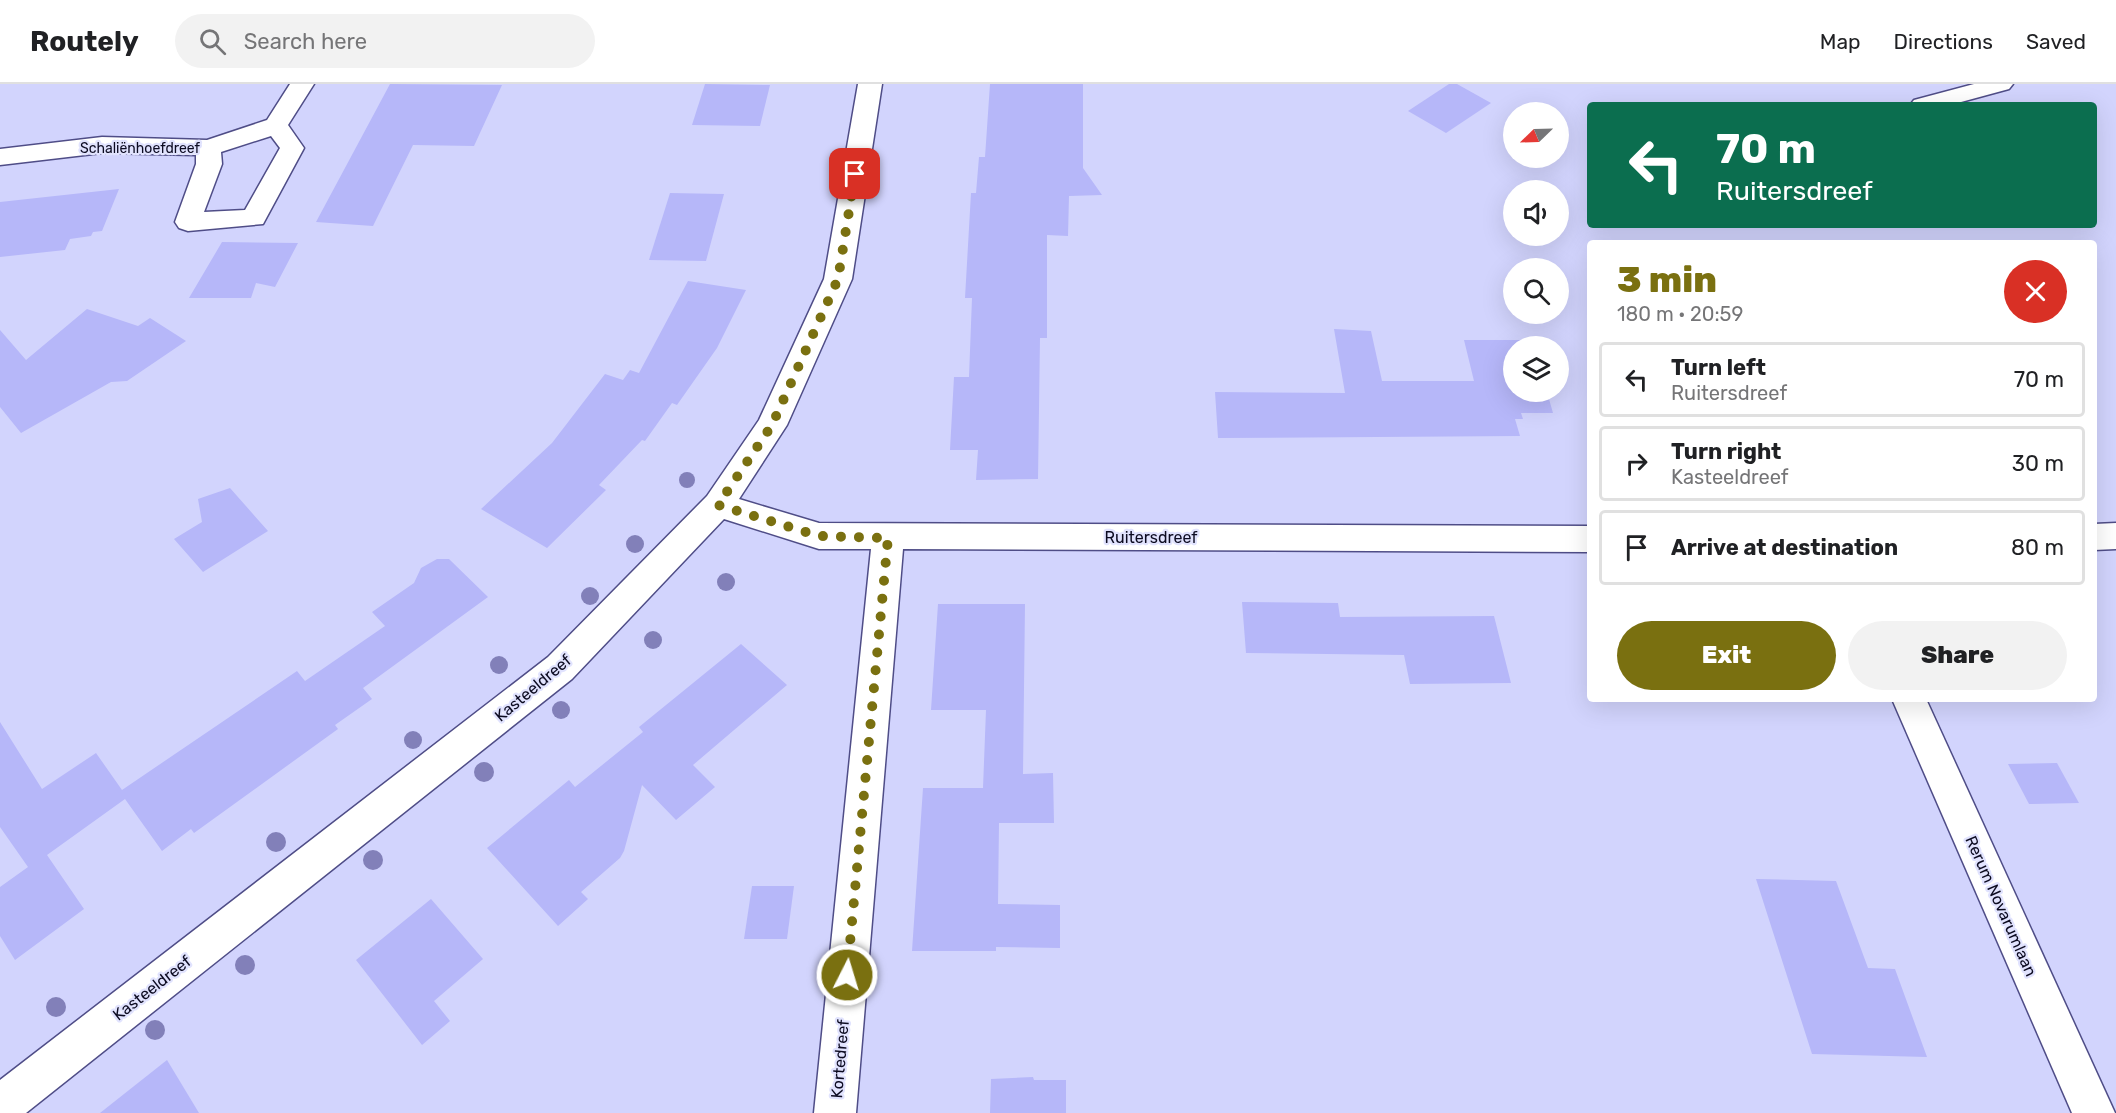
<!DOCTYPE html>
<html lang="en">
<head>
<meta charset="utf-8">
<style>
	:root { --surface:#fff; --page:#f2f2f2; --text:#202124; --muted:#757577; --line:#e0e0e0; --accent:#7a7010 }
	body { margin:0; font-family:Rubik,sans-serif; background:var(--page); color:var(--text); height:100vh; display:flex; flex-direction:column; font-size:22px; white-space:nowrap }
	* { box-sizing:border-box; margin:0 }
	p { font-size:20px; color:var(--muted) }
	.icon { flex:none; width:33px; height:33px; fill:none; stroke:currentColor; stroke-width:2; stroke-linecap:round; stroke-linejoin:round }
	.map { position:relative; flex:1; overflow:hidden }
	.drawer { position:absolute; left:1587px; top:156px; width:510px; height:462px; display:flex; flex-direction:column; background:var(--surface); border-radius:6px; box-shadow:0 6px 24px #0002 }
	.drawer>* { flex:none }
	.banner { position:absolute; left:1587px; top:18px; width:510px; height:126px; border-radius:6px; box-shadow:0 6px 24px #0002; background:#0b6e4f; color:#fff; overflow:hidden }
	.needle { width:39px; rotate:247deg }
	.fabs { position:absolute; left:1503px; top:18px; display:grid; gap:12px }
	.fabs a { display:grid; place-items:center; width:66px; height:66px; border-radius:50%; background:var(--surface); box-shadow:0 6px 24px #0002; font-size:30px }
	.pin { position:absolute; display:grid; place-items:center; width:51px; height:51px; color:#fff; margin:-26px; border-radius:12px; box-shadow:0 3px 9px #0006 }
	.me { position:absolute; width:66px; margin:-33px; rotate:5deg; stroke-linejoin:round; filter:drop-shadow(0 0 4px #0008) }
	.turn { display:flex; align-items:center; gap:21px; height:126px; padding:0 30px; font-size:27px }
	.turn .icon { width:78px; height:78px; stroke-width:2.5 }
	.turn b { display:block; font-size:42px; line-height:51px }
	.round { display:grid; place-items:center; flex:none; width:63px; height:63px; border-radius:32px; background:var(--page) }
	.headline { display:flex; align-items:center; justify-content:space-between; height:102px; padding:0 30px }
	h1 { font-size:36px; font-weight:800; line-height:45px; color:var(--accent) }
	.button { display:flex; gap:12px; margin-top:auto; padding:12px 30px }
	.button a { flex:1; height:69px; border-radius:36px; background:var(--accent); color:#fff; font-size:24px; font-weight:800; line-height:69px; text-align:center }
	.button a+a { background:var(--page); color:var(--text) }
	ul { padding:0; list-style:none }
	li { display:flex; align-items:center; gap:18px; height:75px; margin:0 12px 9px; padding:0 18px; border:3px solid var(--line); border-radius:6px }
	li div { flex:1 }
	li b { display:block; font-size:22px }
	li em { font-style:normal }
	header { display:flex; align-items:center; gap:36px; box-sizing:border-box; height:84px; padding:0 30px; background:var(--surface); border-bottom:2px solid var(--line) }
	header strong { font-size:28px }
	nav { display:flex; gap:33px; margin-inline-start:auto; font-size:21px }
	.search { width:420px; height:54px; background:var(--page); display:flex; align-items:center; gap:15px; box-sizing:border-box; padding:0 21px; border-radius:33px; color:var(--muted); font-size:22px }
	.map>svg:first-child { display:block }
</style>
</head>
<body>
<header>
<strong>Routely</strong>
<div class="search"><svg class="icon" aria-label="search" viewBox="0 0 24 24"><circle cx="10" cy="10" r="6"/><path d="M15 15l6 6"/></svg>Search here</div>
<nav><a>Map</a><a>Directions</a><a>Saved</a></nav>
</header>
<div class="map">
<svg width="2116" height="1029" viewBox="0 0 2116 1029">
	<rect width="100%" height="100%" fill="#d2d4fd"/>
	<g fill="#b6b7f9">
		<polygon points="390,0 502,1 474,62 413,61 373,142 316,138"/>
		<polygon points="705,0 770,1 760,42 692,41"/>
		<polygon points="990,0 1083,0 1083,84 1102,111 1069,112 1068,152 1047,151 1047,254 1040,254 1038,395 976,396 978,366 950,366 954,293 969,293 972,214 965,214 971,109 976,109 979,73 985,73"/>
		<polygon points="1449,0 1457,0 1491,19 1446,49 1408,27"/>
		<polygon points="119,105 102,147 93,148 91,152 70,155 65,166 0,173 0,118"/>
		<polygon points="670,109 724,110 706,177 649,176"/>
		<polygon points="222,158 298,159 275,203 256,199 251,214 189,214"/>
		<polygon points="688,197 746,206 717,264 677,321 672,319 645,357 642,356 599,401 606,406 547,464 481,425 552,359 605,290 623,296 630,286 639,289"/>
		<polygon points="87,225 138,242 150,234 186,257 127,297 111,298 21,349 0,323 0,246 26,276"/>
		<polygon points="1334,245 1371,247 1382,297 1474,297 1464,256 1525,256 1527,261 1534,262 1514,262 1514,308 1547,308 1553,329 1521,329 1523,335 1515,335 1520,352 1218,354 1215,308 1345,309"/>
		<polygon points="230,404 268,447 203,488 174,455 202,438 198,415"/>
		<polygon points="437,475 449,475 488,513 363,604 372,615 335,641 338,645 194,749 191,745 162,767 125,715 47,771 84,825 15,876 0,852 0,803 28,783 0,743 0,638 42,705 96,669 122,706 297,587 305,597 385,542 372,528 414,499 421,484"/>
		<polygon points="1242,518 1338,519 1340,533 1494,532 1511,599 1410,600 1404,571 1246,569"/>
		<polygon points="938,520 1025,520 1023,690 1053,689 1054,739 999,739 998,820 1060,821 1060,864 996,863 996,867 912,867 923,704 983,704 986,626 931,626"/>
		<polygon points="741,560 787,601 693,681 715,703 676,736 642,701 624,767 620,774 581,808 588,815 558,842 487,764 569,696 575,703 643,648 639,643"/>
		<polygon points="2057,679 2079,719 2029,720 2008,680"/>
		<polygon points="1756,795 1836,797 1868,884 1895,885 1927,973 1812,970"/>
		<polygon points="752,802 794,802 787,855 744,855"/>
		<polygon points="431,815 483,875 434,917 450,937 422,961 356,876"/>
		<polygon points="167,976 199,1029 100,1029"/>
		<polygon points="1033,993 1034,996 1066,996 1066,1029 990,1029 991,995"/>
	</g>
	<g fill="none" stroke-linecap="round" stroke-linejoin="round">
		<g stroke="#4f4d87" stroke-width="3">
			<g id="street">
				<path d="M290,0H314L288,41L304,64L263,140L188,147L179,144L175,138L196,80V71L102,69L0,81V65L102,53L207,56L267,36ZM271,52L280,64L245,126L204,128L222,80L221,68Z"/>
				<polygon points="858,0 882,0 852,195 787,341 739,415 819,439 1590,442 1590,468 903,465 856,1029 814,1029 871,465 819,465 724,435 572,595 26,1029 0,1029 0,996 548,573 707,412 759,336 824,195"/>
				<polygon points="1974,0 2013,0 2009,5 1950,21 1910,21 1914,16"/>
				<polygon points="2116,439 2116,465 2094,466 2094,440"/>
				<polygon points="1892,615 1926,615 2115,1029 2072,1029"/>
			</g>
		</g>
		<use href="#street" fill="#fff" fill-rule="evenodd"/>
	</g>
	<g fill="#8280b9">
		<circle cx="687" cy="396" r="8"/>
		<circle cx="635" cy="460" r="9"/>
		<circle cx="726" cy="498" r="9"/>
		<circle cx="590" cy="512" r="9"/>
		<circle cx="653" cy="556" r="9"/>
		<circle cx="499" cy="581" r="9"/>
		<circle cx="561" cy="626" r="9"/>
		<circle cx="413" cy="656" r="9"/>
		<circle cx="484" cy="688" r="10"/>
		<circle cx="276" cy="758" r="10"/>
		<circle cx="373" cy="776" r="10"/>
		<circle cx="245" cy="881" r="10"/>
		<circle cx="56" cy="923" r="10"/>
		<circle cx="155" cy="946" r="10"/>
	</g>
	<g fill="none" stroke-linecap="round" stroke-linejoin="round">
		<polyline stroke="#7a7010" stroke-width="10" stroke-dasharray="0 18" points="847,891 888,454 819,452 718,421 772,341 838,195 855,90"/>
	</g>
	<g text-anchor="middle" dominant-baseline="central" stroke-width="4.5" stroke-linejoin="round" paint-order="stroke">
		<g font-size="14" fill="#0c0b21" stroke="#e1e3fe">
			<text x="140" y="64">Schaliënhoefdreef</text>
		</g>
		<g font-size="16" fill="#0c0b21" stroke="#e1e3fe">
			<text x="1151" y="453">Ruitersdreef</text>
			<text transform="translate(533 604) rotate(-40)">Kasteeldreef</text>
			<text transform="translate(2001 822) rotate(66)">Rerum Novarumlaan</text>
			<text transform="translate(152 904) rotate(-38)">Kasteeldreef</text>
			<text transform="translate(840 975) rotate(-85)">Kortedreef</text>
		</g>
	</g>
</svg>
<div class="fabs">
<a><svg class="needle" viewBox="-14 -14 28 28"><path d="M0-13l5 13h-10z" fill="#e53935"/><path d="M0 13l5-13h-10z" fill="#757577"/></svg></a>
<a><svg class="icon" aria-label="sound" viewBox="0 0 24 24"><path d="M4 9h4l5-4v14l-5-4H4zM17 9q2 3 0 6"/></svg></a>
<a><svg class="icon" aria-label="search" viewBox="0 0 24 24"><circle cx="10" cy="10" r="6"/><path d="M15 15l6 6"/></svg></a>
<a><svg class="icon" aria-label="layers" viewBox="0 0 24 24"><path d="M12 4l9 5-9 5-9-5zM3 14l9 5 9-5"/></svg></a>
</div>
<div class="pin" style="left:855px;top:90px;background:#d93025"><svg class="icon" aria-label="arrive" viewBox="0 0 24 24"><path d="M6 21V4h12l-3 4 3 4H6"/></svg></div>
<svg class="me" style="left:847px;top:891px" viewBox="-20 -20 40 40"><circle r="17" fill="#7a7010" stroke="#fff" stroke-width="3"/><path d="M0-11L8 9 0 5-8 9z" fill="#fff"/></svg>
<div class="banner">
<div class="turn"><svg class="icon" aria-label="left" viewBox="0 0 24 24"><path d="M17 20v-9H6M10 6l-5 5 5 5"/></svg><div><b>70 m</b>Ruitersdreef</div></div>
</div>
<section class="drawer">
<div class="headline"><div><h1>3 min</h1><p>180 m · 20:59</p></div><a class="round" style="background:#d93025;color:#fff"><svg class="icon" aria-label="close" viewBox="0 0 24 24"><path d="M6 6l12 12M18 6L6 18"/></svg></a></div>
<ul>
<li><svg class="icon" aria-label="left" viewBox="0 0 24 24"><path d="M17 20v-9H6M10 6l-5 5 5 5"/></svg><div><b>Turn left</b><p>Ruitersdreef</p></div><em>70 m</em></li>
<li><svg class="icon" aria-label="right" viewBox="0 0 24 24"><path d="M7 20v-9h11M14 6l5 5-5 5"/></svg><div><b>Turn right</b><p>Kasteeldreef</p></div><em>30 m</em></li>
<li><svg class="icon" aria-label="arrive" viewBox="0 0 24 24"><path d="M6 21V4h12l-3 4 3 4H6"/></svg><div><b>Arrive at destination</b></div><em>80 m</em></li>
</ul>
<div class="button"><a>Exit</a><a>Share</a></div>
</section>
</div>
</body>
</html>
